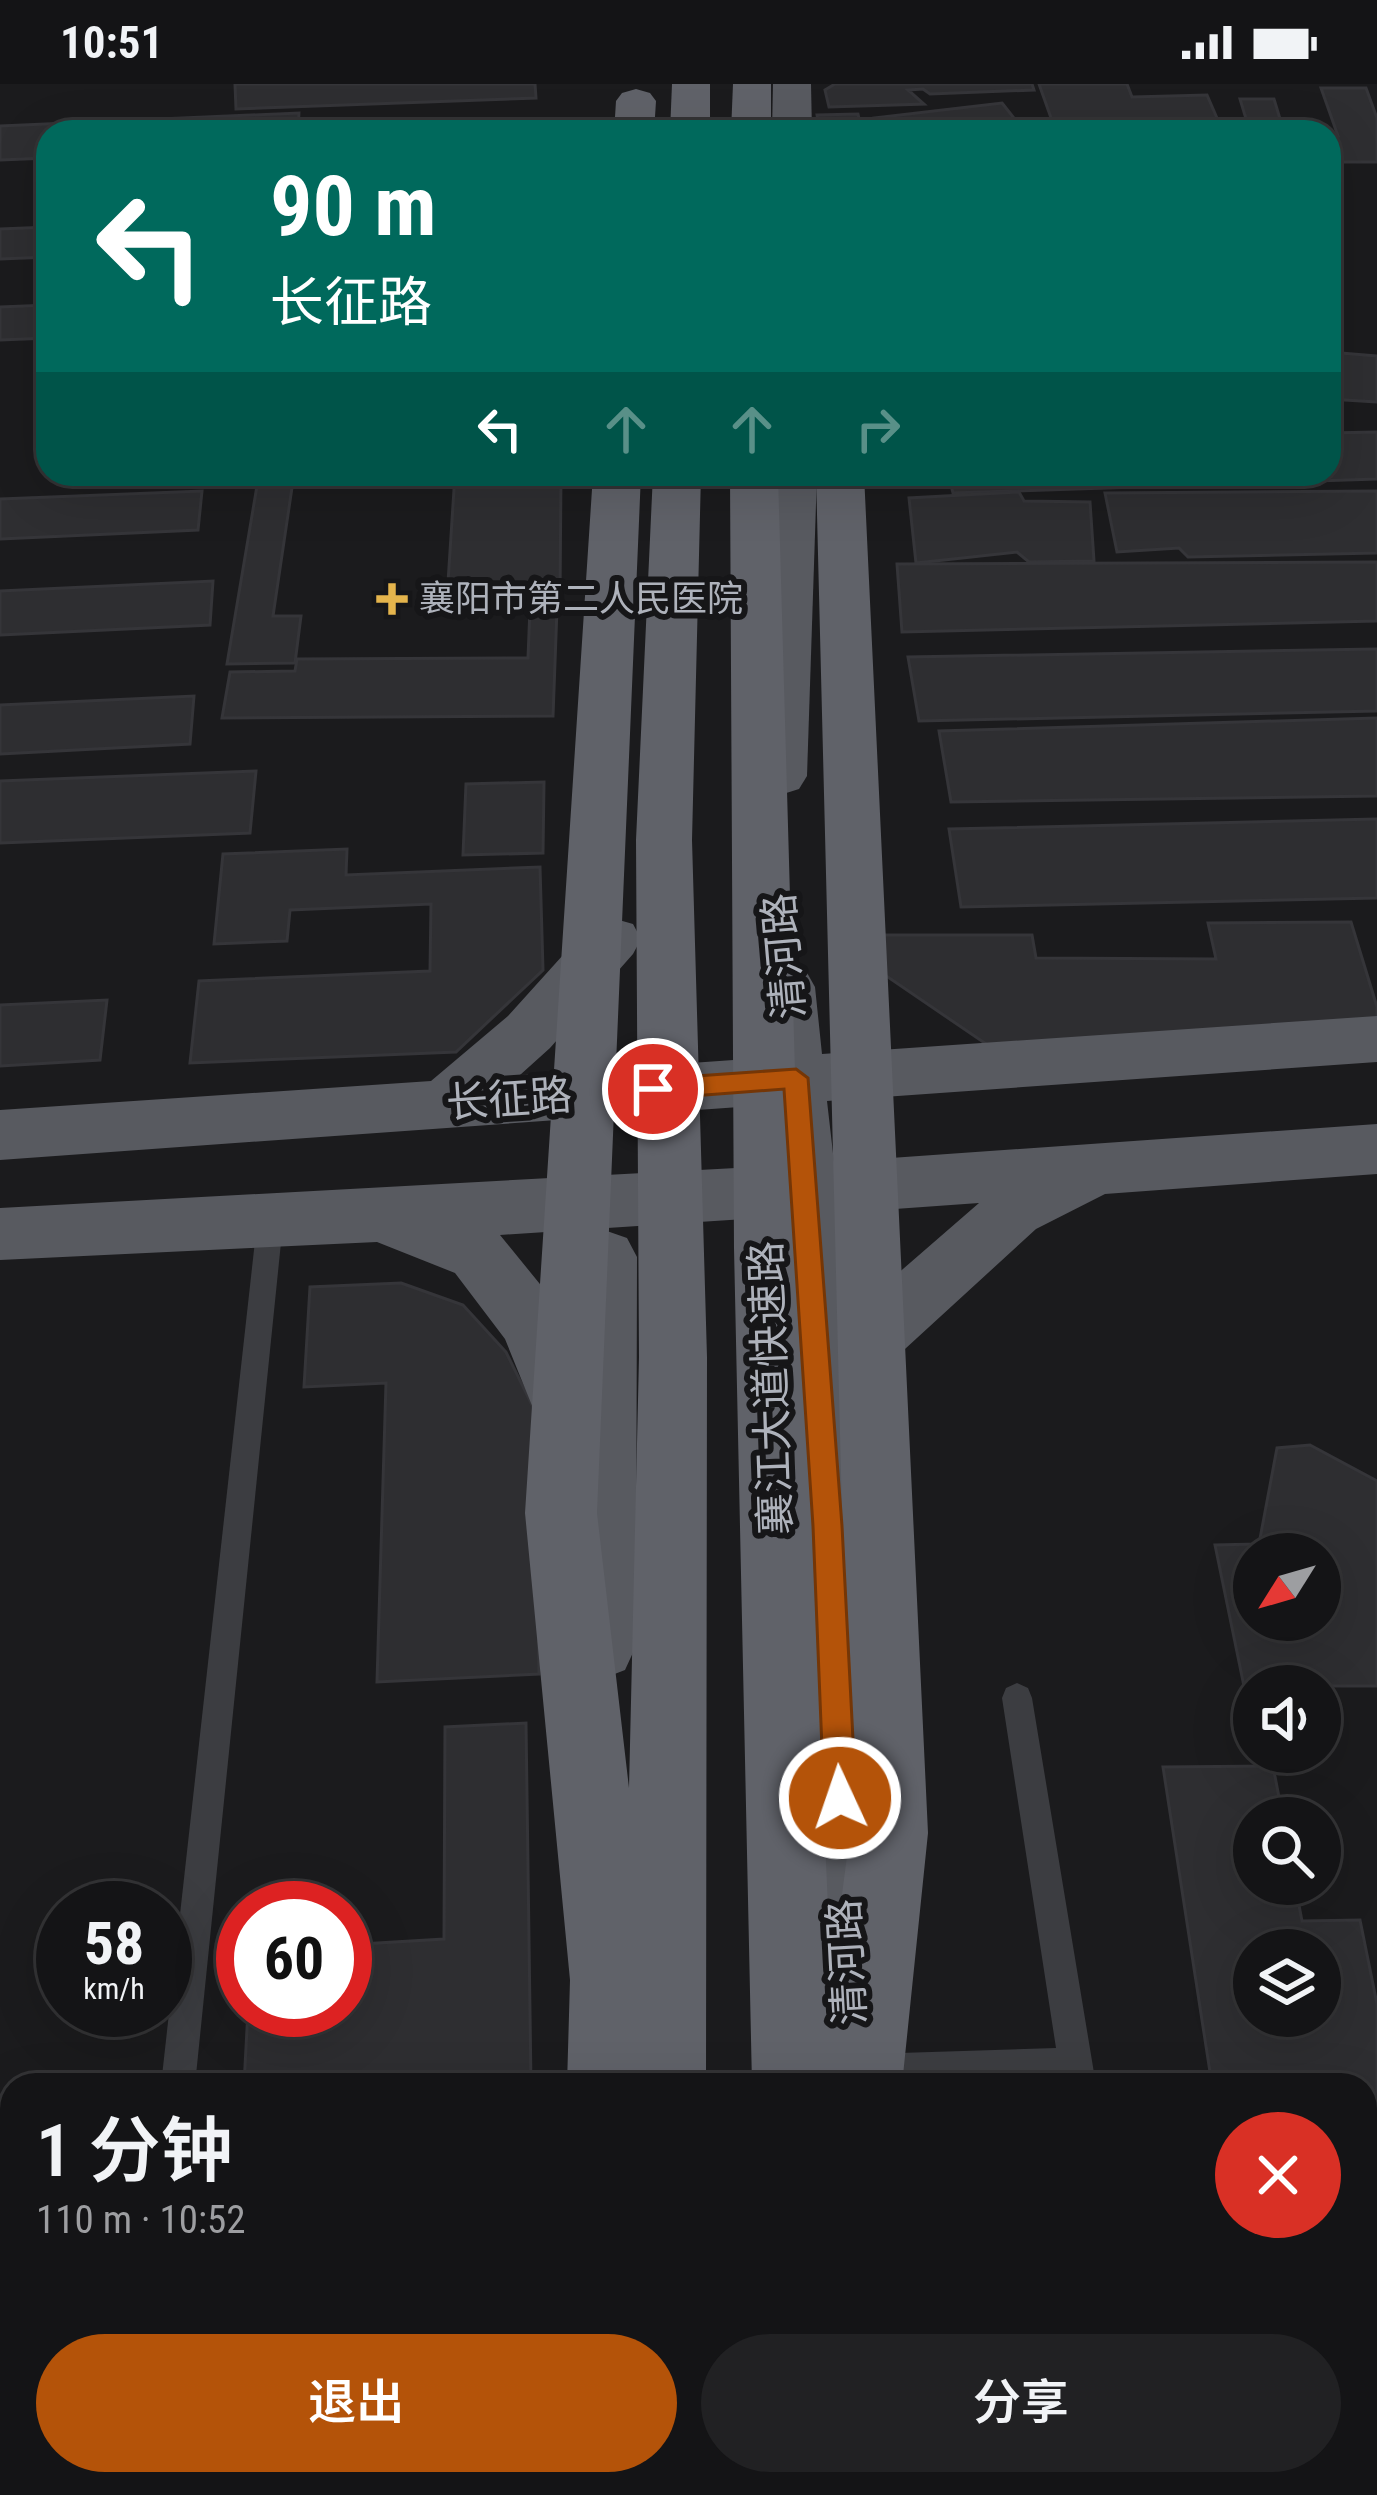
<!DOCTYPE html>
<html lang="zh">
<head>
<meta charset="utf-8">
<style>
	:root { --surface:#141416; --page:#212123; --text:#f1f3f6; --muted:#9d9ea1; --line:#333335; --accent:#b45309 }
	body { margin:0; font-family:"Roboto Condensed","Noto Sans SC",sans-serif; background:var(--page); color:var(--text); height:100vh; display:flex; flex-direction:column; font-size:45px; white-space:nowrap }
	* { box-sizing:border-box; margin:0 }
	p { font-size:39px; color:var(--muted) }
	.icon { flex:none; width:66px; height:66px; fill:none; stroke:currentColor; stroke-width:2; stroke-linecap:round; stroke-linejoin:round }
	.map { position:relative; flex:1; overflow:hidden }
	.drawer { position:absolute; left:0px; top:1989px; width:1377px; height:423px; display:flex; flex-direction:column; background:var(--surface); border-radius:36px 36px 0 0; box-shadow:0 12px 48px #0002,0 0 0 3px var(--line) }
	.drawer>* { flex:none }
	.guide { position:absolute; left:36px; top:36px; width:1305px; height:366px; border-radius:36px; box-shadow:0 12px 48px #0002,0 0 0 3px var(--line); background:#00695c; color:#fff; overflow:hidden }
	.needle { width:78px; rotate:233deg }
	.buttons { position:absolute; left:1233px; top:1449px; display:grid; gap:24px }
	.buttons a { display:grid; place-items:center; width:108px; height:108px; border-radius:50%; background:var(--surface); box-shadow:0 12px 48px #0002,0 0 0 3px var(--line); font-size:60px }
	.speed { position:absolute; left:36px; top:1797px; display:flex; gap:24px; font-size:60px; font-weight:700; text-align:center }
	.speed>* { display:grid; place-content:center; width:156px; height:156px; border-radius:50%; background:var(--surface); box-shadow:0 12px 48px #0002,0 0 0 3px var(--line); line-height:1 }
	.speed small { font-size:30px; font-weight:400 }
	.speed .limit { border:18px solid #d22; background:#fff; color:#111 }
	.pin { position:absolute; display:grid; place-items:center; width:102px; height:102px; color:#fff; margin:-51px; border:6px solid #fff; border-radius:50%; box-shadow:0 3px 12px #0007 }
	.me { position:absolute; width:132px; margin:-66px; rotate:357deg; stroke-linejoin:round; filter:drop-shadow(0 0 9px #0008) }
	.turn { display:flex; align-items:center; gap:42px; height:252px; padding:0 36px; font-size:54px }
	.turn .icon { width:156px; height:156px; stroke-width:2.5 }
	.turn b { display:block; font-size:84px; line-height:102px }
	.lanes { display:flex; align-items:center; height:114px; padding:0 36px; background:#0003; justify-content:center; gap:60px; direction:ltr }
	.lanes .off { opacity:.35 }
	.round { display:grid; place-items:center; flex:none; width:126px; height:126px; border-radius:63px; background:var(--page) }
	.overview { display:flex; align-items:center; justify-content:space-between; height:204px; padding:0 36px }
	h1 { font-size:72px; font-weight:600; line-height:90px }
	.primary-button { display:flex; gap:24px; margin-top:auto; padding:24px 36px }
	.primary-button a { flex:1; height:138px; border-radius:72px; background:var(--accent); color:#fff; font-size:48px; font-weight:600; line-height:138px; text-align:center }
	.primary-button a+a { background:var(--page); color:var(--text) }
	.status { display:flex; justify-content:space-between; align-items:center; height:84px; padding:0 60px; background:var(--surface); direction:ltr }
	.status svg { height:33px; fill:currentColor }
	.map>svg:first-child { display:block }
</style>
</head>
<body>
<div class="status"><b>10:51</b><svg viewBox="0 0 49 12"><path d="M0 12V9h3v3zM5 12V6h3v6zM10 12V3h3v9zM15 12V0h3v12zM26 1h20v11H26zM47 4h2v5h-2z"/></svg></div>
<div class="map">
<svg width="1377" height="2411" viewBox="0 0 1377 2411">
	<rect width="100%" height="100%" fill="#1b1b1d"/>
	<g fill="#2e2e31" stroke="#353539" stroke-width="3" fill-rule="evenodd">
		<polygon points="235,0 535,0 536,14 236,25"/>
		<polygon points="835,0 1032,0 1034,6 930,10 923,5 908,6 924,20 829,23 825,6"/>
		<polygon points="1039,0 1127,0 1132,13 1207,11 1223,48 1056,48"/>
		<polygon points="1321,4 1366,4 1377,34 1377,78 1329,78 1329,52 1338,52"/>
		<polygon points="1240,15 1274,15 1284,48 1250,48"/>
		<polygon points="1002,19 1025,48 879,48 874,34"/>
		<polygon points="299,29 298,48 48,48 48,74 0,76 0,42"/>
		<polygon points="858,30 862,48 820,48 817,31"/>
		<polygon points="318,35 362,35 361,48 317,48"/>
		<polygon points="558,36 559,48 452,48 452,37"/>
		<polygon points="48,143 48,173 0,175 0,145"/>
		<polygon points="48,221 48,254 0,256 0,223"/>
		<polygon points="1329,268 1377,272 1377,318 1329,315"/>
		<polygon points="1377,348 1377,395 953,409 948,390 1329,390 1329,349"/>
		<polygon points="259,390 294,390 273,532 301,532 295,579 227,580"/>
		<polygon points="455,390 561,390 560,512 447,514"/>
		<polygon points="202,407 198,446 0,455 0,415"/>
		<polygon points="1377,407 1377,469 1188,473 1179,464 1117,468 1105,409"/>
		<polygon points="1019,408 1024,417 1090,418 1094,477 1029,478 1017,468 916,479 909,414"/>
		<polygon points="1377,478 1377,537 902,548 897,480"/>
		<polygon points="213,497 210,541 0,551 0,507"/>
		<polygon points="530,524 557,524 553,632 222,634 230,588 295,587 297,575 528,574"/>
		<polygon points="1377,565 1377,627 919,637 908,573"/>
		<polygon points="194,612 190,660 0,670 0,621"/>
		<polygon points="1377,634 1377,712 951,718 939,647"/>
		<polygon points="256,687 250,749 0,759 0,697"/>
		<polygon points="544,698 543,769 463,771 466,700"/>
		<polygon points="1377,735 1377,814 961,823 949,745"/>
		<polygon points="347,765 346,791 540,783 543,886 456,968 190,979 199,897 430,887 431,820 290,826 287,857 214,860 223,770"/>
		<polygon points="1351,838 1377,923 1377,950 995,966 879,887 877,851 1032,851 1036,874 1216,875 1208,839"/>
		<polygon points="107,916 100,976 0,982 0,921"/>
		<polygon points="401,1199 463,1221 506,1268 535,1327 539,1590 377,1598 386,1299 304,1303 310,1203"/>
		<path d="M1310,1361L1377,1397V1602H1254V1607H1245L1215,1461L1259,1460L1277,1364ZM1254,1470H1320V1536H1254Z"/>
		<polygon points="526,1639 531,2001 244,2001 248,1926 345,1926 345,1861 444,1855 445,1643"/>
		<path d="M1273,1682L1283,1734H1254V1800H1295L1302,1837L1360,1836L1377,1920V2374H1365V2001H1212L1163,1683ZM1254,1866H1320V1932H1254Z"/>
		<rect x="296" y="2400" width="203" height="11"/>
	</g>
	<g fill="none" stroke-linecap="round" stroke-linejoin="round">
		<g fill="#3c3d41" fill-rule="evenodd">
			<polygon points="384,42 391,48 375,48"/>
			<polygon points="270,1128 279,1131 283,1139 195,2001 161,2001 257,1139 261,1131"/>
			<polygon points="1017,1599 1028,1604 1032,1614 1096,2001 860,2001 851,1987 856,1975 868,1970 1056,1964 1002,1614 1006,1604"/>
			<polygon points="123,2400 161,2400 160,2411 122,2411"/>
			<polygon points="1118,2400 1156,2400 1157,2403 1154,2411 1122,2411"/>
		</g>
		<g fill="#585a60" fill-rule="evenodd">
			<polygon points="773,0 811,0 812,48 772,48"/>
			<polygon points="769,390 817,390 807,692 799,705 780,711 761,705 753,692"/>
			<path d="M612,834L633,840L641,855L633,870L550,964L520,991L762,974L755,903L764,887L785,881L806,887L815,903L822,970L1377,932V978L827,1017L834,1078L1377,1040V1090L1105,1110L1036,1145L905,1265L887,1320L863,1328L854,1325L895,2001H811L792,1442L775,1133L500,1151L557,1221L570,1249L571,1173L581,1154L604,1146L627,1154L637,1173L636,1562L625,1586L599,1596L573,1586L562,1562L567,1364L546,1356L505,1255L455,1189L377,1158L0,1176V1124L771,1082L766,1021L0,1076V1026L431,997L508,932L591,840ZM979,1119L850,1231L847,1237L839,1129Z"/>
			<polygon points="835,2400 929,2400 930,2411 836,2411"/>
		</g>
		<g fill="#606269" fill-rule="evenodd">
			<polygon points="672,0 710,0 710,48 670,48"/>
			<polygon points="733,0 771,0 771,48 731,48"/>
			<polygon points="636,5 650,9 656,17 654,48 614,48 616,17 622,9"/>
			<polygon points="593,390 641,390 597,1429 629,1704 639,1273 636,756 653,390 701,390 692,756 707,1273 706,2001 567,2001 570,1896 525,1429"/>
			<polygon points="730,390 778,390 800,1164 831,1895 850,1749 816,390 864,390 928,1749 902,2001 752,2001 734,1164"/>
			<rect x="555" y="2400" width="151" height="11"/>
			<polygon points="760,2400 854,2400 855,2411 761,2411"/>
		</g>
	</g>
	<polygon fill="#b45309" stroke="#753606" stroke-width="3" points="796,985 808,994 842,1442 856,1714 851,1726 840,1730 828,1726 824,1714 813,1442 784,1005 653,1015 640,1005 653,995"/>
	<path fill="#e4b44c" stroke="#161618" stroke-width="4.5" d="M386 497h12v12h12v12h-12v12h-12v-12h-12v-12h12z"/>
	<g text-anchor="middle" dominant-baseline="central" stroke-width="12" stroke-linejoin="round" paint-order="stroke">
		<g font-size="36" fill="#aeb2bb" stroke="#161618" text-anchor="start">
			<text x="419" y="515">襄阳市第二人民医院</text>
		</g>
		<g font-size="42" fill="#aeb2bb" stroke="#161618">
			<text transform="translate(784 872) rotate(-95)">清河路</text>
			<text transform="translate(509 1015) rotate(-4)">长征路</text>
			<text transform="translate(771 1304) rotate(-92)">襄江大道快速路</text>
			<text transform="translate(847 1878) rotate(-93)">清河路</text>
		</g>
	</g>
</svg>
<div class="buttons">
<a><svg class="needle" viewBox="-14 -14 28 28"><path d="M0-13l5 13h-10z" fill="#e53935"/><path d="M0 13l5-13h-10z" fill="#9d9ea1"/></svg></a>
<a><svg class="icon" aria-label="sound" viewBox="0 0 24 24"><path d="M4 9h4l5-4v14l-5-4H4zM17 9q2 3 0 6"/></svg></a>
<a><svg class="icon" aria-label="search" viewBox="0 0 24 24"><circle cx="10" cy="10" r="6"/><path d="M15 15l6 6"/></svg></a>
<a><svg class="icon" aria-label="layers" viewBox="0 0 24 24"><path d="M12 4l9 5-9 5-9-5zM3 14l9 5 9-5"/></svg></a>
</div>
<div class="speed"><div>58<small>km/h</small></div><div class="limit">60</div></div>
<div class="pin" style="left:653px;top:1005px;background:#d93025"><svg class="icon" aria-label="arrive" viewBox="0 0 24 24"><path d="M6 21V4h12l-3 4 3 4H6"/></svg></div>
<svg class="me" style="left:840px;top:1714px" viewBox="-20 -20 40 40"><circle r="17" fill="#b45309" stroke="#fff" stroke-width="3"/><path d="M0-11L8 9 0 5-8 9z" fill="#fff"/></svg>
<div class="guide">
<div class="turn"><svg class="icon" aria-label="left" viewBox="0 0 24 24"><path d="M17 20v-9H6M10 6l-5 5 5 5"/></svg><div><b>90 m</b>长征路</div></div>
<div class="lanes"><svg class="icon" aria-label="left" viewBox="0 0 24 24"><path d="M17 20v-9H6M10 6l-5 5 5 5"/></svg><svg class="icon off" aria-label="ahead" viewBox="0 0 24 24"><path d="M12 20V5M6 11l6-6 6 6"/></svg><svg class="icon off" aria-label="ahead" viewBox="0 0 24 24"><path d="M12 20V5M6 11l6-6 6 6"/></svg><svg class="icon off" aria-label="right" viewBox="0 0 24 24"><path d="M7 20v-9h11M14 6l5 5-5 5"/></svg></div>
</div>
<section class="drawer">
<div class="overview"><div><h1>1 分钟</h1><p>110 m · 10:52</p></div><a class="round" style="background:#d93025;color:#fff"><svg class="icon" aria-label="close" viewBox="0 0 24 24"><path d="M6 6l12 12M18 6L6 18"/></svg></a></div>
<div class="primary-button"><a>退出</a><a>分享</a></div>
</section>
</div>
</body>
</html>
